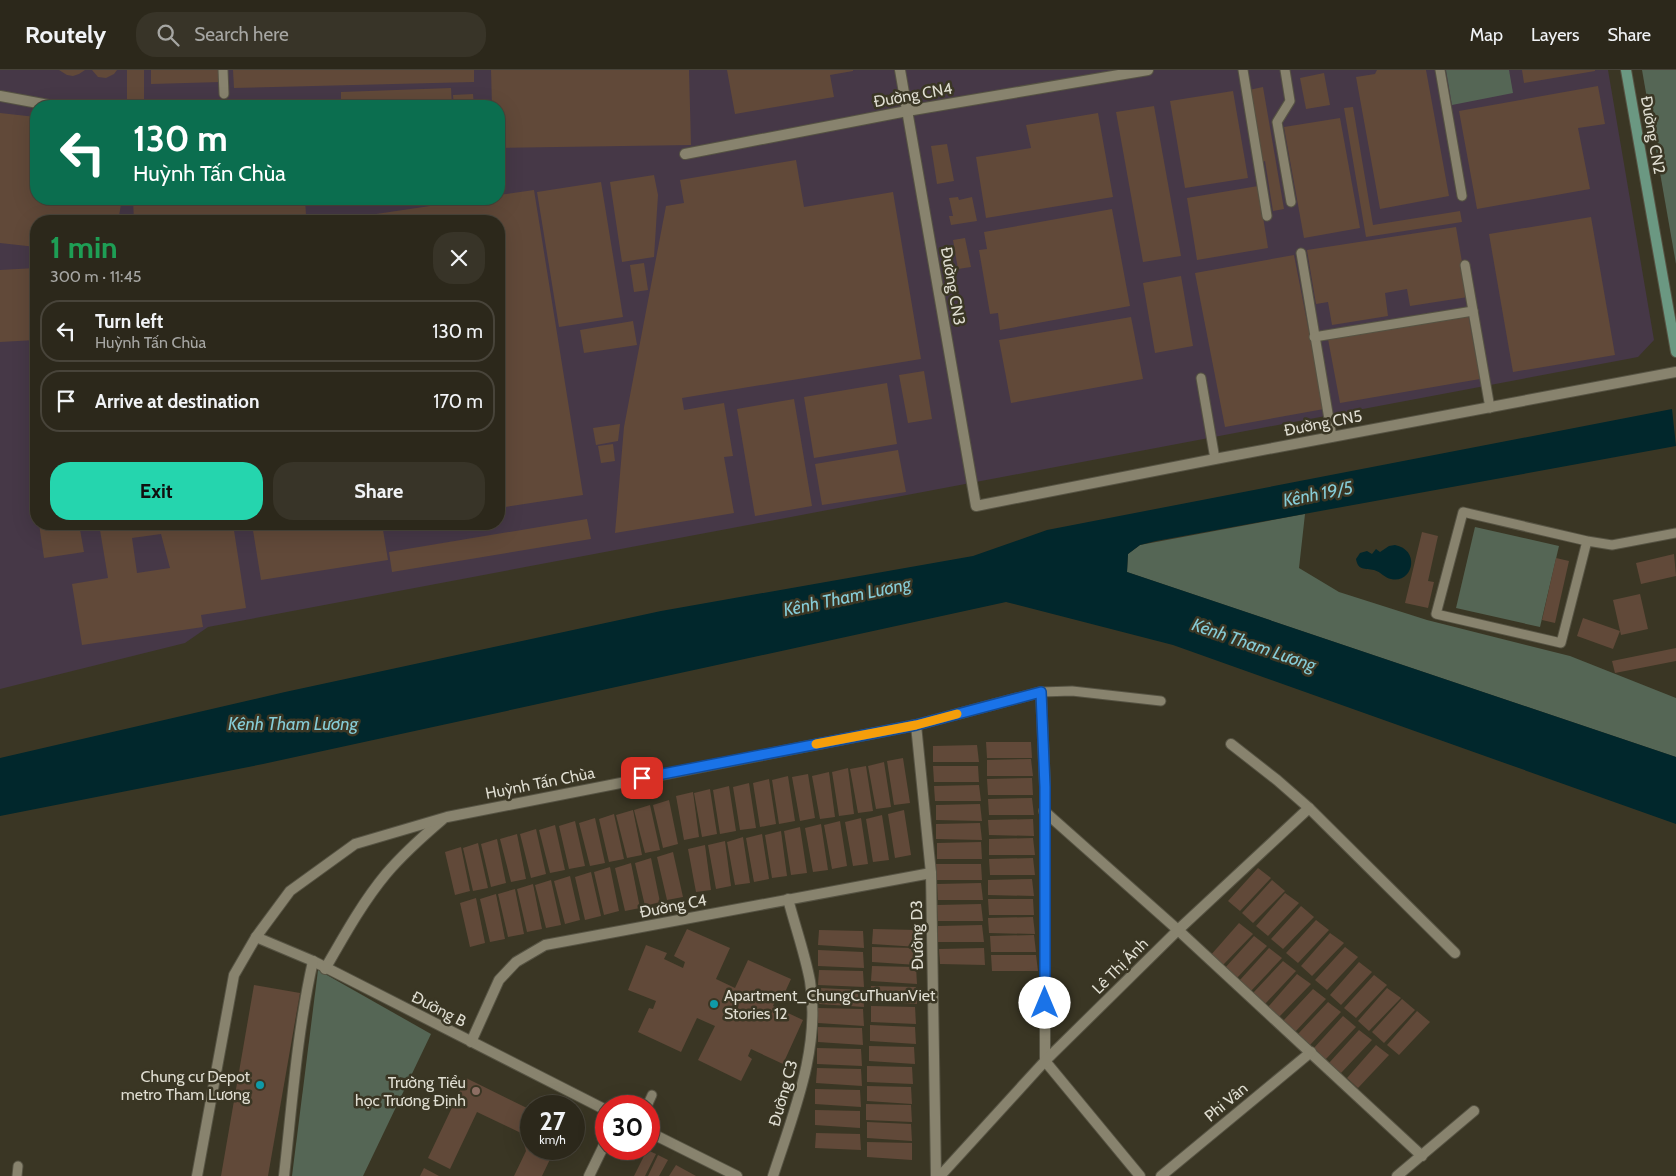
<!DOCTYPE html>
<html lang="en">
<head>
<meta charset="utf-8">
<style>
	:root { --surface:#2c281b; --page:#383428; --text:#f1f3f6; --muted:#a6a6a3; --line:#48443a; --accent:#25d5ae }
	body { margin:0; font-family:Cabin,sans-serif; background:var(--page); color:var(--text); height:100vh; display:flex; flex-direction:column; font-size:19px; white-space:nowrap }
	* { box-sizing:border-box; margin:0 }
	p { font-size:16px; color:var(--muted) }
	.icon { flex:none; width:28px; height:28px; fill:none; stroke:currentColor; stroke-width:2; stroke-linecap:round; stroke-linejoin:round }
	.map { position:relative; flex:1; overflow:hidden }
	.sheet { position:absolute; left:30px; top:145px; width:475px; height:315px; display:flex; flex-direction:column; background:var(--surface); border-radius:20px; box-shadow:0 5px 20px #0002,0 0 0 1px var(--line) }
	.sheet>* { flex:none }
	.banner { position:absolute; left:30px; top:30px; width:475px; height:105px; border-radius:20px; box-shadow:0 5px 20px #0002,0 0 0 1px var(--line); background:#0b6e4f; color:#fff; overflow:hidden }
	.speed { position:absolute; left:520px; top:1025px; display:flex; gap:10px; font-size:25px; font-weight:700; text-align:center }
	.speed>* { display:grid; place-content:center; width:65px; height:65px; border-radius:50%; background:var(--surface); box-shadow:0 5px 20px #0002,0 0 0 1px var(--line); line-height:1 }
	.speed small { font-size:12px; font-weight:400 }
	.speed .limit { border:8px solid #d22; background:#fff; color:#111 }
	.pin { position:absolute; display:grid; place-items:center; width:42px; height:42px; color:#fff; margin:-21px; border-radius:10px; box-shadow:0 2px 8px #0006 }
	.me { position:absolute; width:55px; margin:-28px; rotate:0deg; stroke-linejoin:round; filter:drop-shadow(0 0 4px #0008) }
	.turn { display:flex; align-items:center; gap:18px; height:105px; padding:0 20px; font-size:22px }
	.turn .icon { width:65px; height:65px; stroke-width:2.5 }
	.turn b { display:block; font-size:35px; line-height:42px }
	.round { display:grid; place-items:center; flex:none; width:52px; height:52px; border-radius:20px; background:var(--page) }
	.overview { display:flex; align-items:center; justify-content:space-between; height:85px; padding:0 20px }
	h1 { font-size:30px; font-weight:800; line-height:38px; color:#1e9e55 }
	.cta { display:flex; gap:10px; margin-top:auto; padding:10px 20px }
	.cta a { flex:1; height:58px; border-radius:20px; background:var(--accent); color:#111; font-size:20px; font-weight:800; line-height:58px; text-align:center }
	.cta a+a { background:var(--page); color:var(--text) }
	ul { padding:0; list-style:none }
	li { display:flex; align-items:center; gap:15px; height:62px; margin:0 10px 8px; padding:0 10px; border:2px solid var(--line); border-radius:20px }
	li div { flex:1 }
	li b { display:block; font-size:19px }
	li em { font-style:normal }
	header { display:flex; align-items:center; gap:30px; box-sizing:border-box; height:70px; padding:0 25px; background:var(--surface); border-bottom:1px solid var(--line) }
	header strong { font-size:24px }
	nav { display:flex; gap:28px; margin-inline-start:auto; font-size:18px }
	.search { width:350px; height:45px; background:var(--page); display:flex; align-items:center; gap:12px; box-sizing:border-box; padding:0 18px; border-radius:20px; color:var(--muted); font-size:19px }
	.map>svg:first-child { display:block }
</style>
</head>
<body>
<header>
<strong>Routely</strong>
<div class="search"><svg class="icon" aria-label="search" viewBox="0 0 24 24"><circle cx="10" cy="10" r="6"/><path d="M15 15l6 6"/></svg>Search here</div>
<nav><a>Map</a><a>Layers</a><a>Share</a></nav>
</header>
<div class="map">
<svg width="1676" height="1106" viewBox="0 0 1676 1106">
	<rect width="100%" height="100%" fill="#3a3624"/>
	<path fill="#463847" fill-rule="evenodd" d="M0,0H1608L1654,270L1638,287L208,557L185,573L0,619ZM36,36H499V129H36ZM36,151H499V454H36Z"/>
	<g fill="#565">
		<polygon points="1446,0 1509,0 1513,23 1452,35"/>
		<polygon points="1642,0 1676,0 1676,194"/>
		<polygon points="1305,444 1299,498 1339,522 1427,550 1570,586 1676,628 1676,687 1127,502 1128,484 1140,475"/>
		<polygon points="1475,457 1559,476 1540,557 1456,538"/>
		<polygon points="318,900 431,964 363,1106 292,1106"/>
	</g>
	<g fill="#01272c">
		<polygon points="1672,339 1676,376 1156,471 1140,475 1128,484 1127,502 1676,687 1676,754 1173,575 1006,532 263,694 0,746 0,688 285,622 661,541 973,486 1047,460"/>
		<path d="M1395,475C1421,480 1413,514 1391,509C1385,508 1381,502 1374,500C1365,498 1358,501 1356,489L1360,483L1367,481L1372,484L1376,479L1380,482L1389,476Z"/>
	</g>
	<g fill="#614939" fill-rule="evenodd">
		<polygon points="59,0 85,0 79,4 73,6 67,5"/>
		<polygon points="92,0 117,0 114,4 106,8 98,7"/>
		<rect x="127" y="0" width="17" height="29"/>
		<polygon points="151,0 220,0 221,12 151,14"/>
		<polygon points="233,0 474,0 474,12 234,18"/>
		<polygon points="491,0 689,0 691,75 499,78 499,36 492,36"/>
		<polygon points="727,0 853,0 853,1 830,5 834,27 735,44"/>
		<polygon points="1377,0 1426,0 1449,126 1380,139 1356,7 1375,4"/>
		<polygon points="1522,0 1595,0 1595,1 1524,13"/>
		<polygon points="1324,3 1330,35 1306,39 1300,8"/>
		<polygon points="1598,16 1605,54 1578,58 1590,119 1477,139 1459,41"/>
		<polygon points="1263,17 1284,139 1273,141 1265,91 1262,92 1249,20"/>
		<polygon points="451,18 452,36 341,36 341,22"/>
		<polygon points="1233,21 1248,108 1185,118 1170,31"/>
		<polygon points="473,24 474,36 454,36 453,25"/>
		<polygon points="1154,36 1181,186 1143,192 1116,42"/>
		<polygon points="1353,37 1373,155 1460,141 1462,152 1366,167 1344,38"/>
		<polygon points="0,43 36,47 36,129 67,129 67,134 101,136 101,134 78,131 78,129 122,129 118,151 36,151 36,177 0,173"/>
		<polygon points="1098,43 1113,127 986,148 976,87 1031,78 1026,55"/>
		<polygon points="1340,48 1360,158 1304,168 1284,57"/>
		<polygon points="947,74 954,111 937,114 931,76"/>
		<polygon points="796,90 804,137 893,122 921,289 682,328 684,340 724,333 733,386 724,387 734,443 615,463 624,357 666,136 684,133 680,110"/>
		<polygon points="654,105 658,125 654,187 622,192 610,112"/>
		<polygon points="601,112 623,247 559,257 537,122"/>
		<polygon points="1258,116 1268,178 1197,190 1187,128"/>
		<polygon points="534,120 583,425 499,438 499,151 357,151 356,147 477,129 499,129 499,125"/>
		<polygon points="958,127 959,130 972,127 977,151 951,155 949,146 953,146 949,128"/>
		<polygon points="133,129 305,129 306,145 288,146 288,151 134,151"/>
		<polygon points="1112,139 1130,236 1000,260 998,243 990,244 979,180 987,179 984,162"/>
		<polygon points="1591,147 1615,285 1513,302 1489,164"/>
		<polygon points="1456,157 1468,227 1410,236 1407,219 1385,223 1388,246 1332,255 1328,232 1316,234 1307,180"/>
		<polygon points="965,168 971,197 958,199 953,170"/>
		<polygon points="1294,185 1324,339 1225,357 1195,203"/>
		<polygon points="644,193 648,220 634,222 630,195"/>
		<polygon points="36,198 36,270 0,272 0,200"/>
		<polygon points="1181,206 1193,276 1155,283 1143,213"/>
		<polygon points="1468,244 1480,309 1340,333 1328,269"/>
		<polygon points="1131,247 1143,309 1011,333 999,270"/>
		<polygon points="633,251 637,275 584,283 580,260"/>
		<polygon points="924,301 932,349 908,353 899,305"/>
		<polygon points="887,313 897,374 814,388 804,327"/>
		<polygon points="794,329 812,436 755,446 737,339"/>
		<polygon points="620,354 618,371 596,375 593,358"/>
		<polygon points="613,374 615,391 601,393 598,376"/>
		<polygon points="898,380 906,422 822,435 815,394"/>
		<polygon points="36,400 36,430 35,430 31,401"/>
		<polygon points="587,449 591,469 392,502 389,482"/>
		<polygon points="39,454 79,454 84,482 44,488"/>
		<path d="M99,454H233L246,538L201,545L203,557L82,575L72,514L108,508ZM161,464L170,498L137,503L132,468Z"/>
		<polygon points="252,454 382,454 388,490 261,510"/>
		<polygon points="1422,462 1438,466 1428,511 1434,512 1428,538 1405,533"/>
		<polygon points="1674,484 1676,506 1641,514 1636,493"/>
		<polygon points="1556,488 1569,491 1555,553 1542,550"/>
		<polygon points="1640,524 1648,559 1621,565 1613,530"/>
		<polygon points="1583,548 1620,561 1613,579 1577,566"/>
		<polygon points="1676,578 1676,591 1615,603 1612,591"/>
		<polygon points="986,672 1031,672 1032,688 987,688"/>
		<polygon points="977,675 979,692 933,692 933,676"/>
		<polygon points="903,688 910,733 894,735 887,691"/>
		<polygon points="1031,689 1033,706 987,706 987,690"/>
		<polygon points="884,692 891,737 876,739 868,696"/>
		<polygon points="866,696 873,741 858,743 850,699"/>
		<polygon points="933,696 978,696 979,712 934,712"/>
		<polygon points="848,698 854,744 839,746 832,702"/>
		<polygon points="829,702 835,747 820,749 812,706"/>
		<polygon points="808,704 815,748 800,751 792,707"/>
		<polygon points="788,706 795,751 779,754 772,710"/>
		<polygon points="1032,708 1033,725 988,725 987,709"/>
		<polygon points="769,709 776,754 760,757 753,713"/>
		<polygon points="749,713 756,758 740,760 733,717"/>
		<polygon points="979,715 981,731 935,731 934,716"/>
		<polygon points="729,716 736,761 720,764 713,720"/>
		<polygon points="710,719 717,764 702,767 694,723"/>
		<polygon points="693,722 699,767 684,770 676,726"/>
		<polygon points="1032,728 1034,745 989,745 988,729"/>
		<polygon points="669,730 678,774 663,778 653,735"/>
		<polygon points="980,734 982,751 936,750 936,735"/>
		<polygon points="650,735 660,780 645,783 634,740"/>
		<polygon points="633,740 642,785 627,788 616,745"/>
		<polygon points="904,740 911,785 895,788 888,744"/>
		<polygon points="614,744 624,789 609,792 599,749"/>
		<polygon points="882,745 889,790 873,792 866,749"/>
		<polygon points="595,748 605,793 590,796 579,753"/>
		<polygon points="861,748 868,794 853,796 845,752"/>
		<polygon points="1033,749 1034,766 989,765 988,750"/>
		<polygon points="575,751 585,796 569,799 559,756"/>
		<polygon points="840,751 847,796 832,799 824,755"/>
		<polygon points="980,753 982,770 936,769 936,754"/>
		<polygon points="821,754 828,800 813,802 805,758"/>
		<polygon points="555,755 565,800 550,803 539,760"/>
		<polygon points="800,757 807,803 791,805 784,761"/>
		<polygon points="536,759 546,804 531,808 520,764"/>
		<polygon points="781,761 787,806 772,808 765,765"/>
		<polygon points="517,764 526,809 511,812 500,769"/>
		<polygon points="762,764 769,809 754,812 746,768"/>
		<polygon points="743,767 750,813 735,815 727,772"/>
		<polygon points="1033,768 1035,785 989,785 989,769"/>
		<polygon points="497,769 506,813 491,817 481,774"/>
		<polygon points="725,771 731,816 716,819 708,775"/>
		<polygon points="981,772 982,789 937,789 937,773"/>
		<polygon points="478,773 488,818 473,821 463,778"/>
		<polygon points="705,775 711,820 696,822 688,779"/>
		<polygon points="461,777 470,821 455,825 445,782"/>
		<polygon points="673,782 683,827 667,830 657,787"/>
		<polygon points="651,788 660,832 645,836 635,793"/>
		<polygon points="1033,788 1035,805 990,805 989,789"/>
		<polygon points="631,793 640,838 625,841 615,798"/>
		<polygon points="936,794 981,794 982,810 937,810"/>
		<polygon points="610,797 619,841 604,845 594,802"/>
		<polygon points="1258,798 1271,808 1240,841 1228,831"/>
		<polygon points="591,802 601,846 585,850 575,807"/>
		<polygon points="570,806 580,850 565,854 554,811"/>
		<polygon points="1032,809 1034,826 988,825 988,810"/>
		<polygon points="551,810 561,855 546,858 535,815"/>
		<polygon points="1272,810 1285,821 1253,853 1242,843"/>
		<polygon points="981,813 983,830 938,830 937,814"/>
		<polygon points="533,814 542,859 527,862 517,819"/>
		<polygon points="515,819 524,864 508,867 498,824"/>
		<polygon points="1285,823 1299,833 1268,866 1256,856"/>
		<polygon points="496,824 505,869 490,872 480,829"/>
		<polygon points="476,828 485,873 470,877 460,833"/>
		<polygon points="988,829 1033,829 1034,845 989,845"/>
		<polygon points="981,834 983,851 938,851 937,835"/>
		<polygon points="1301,836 1314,847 1283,879 1271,869"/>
		<polygon points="1033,847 1035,864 989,863 988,848"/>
		<polygon points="1316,850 1329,860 1298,893 1286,883"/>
		<polygon points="1239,853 1253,864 1221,897 1210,886"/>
		<polygon points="982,855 984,872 938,872 938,856"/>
		<polygon points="687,859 730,878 716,909 735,918 748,890 791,909 781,931 776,929 773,936 803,950 783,994 751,979 748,986 752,989 741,1011 698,990 715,956 697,948 681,982 638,962 649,938 653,939 656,931 628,920 646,875 667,883 664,889 683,898 685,892 674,886"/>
		<polygon points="873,859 917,860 918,877 872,874"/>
		<polygon points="819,860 863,861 864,878 818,875"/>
		<polygon points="1330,863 1344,873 1312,906 1301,896"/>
		<polygon points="1034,865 1036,882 991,882 990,866"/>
		<polygon points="1254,866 1267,876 1236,909 1224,899"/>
		<polygon points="872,877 916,878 917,895 872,892"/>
		<polygon points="1345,877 1358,887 1327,920 1315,910"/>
		<polygon points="984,878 985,895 940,894 939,879"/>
		<polygon points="1269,878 1282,888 1251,921 1239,911"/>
		<polygon points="818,880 863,882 864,898 818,896"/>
		<polygon points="991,885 1036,885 1038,901 992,901"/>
		<polygon points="1283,891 1296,901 1265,934 1253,923"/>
		<polygon points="1359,892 1372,902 1341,935 1330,925"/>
		<polygon points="872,896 916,897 917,914 871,911"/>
		<polygon points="819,900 863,901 864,917 818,915"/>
		<polygon points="1297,904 1311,914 1279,947 1268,937"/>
		<polygon points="1374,905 1387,915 1356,948 1344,938"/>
		<polygon points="254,915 300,923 268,1106 221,1106"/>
		<polygon points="871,916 916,917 917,934 871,931"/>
		<polygon points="819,918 863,920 864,937 819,934"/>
		<polygon points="1387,918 1401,928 1369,961 1358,951"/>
		<polygon points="1313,919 1326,929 1295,962 1283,951"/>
		<polygon points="1402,929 1415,940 1384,973 1372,962"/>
		<polygon points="1328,932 1341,942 1310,975 1298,964"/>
		<polygon points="871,936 915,937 916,954 871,952"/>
		<polygon points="818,938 863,939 864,956 818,953"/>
		<polygon points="1417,941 1430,952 1399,985 1387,975"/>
		<polygon points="1343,946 1356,957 1325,990 1313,979"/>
		<polygon points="870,955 915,957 916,974 870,971"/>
		<polygon points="818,957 862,958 863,975 818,972"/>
		<polygon points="1359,960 1372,970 1341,1003 1329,993"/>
		<polygon points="1376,975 1389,985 1358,1018 1347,1008"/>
		<polygon points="869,976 914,977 915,994 869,991"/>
		<polygon points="817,978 861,979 862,996 817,994"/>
		<polygon points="867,996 912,997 913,1014 867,1012"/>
		<polygon points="817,998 861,999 862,1016 816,1013"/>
		<polygon points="466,1008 531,1040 531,1079 551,1079 553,1083 542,1106 514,1106 526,1081 521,1063 477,1042 450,1099 428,1088"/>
		<polygon points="867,1016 911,1017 912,1034 867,1031"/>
		<polygon points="815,1019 860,1020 861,1037 815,1034"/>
		<polygon points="866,1034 911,1035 912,1052 866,1050"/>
		<polygon points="815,1040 860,1041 860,1058 815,1055"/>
		<polygon points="867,1052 911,1054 912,1071 867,1068"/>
		<polygon points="816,1063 860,1064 861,1080 815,1078"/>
		<polygon points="867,1072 912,1073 912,1090 867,1087"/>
		<polygon points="647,1080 656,1084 645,1106 634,1106"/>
		<polygon points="658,1085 668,1090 659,1106 648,1106"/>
		<polygon points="676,1095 696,1106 669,1106"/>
		<polygon points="424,1098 439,1106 420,1106"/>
	</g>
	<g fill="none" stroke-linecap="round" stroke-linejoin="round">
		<g stroke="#565343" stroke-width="11">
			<g id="lane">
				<polyline points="223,0 224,24"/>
				<polyline points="1243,0 1267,146"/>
				<polyline points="1285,0 1290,31 1277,52 1291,132"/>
				<polyline points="1440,0 1462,126"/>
				<polyline points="1301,183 1332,367"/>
				<polyline points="1465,195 1490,338"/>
				<polyline points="1314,267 1473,241"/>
				<polyline points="1201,308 1215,389"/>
				<polyline points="1587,471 1463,442 1436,544 1561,573 1587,471 1612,475 1676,463"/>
				<polyline points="1041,622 1072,621 1161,631"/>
				<polyline points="647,1036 652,1025"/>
				<polyline points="17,1106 18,1096"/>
			</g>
		</g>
		<g stroke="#565343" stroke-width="12">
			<g id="street">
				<polyline points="900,0 976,436 1215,389 1676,302"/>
				<polyline points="0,26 54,36"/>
				<polyline points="685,84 907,41 1148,0"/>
				<polyline points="916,655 931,803 936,1106"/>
				<polyline points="1231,674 1277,710 1309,738 1455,883"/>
				<polyline points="1044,741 1178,860 1422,1086"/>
				<polyline points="256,867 313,891 606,1040"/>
				<path d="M325,899C344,866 362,833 386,804C403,784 422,767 442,750"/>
				<polyline points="471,972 499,910 516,892 545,875 931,803"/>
				<polyline points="649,1062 737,1106"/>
				<polyline points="197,1106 234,905 256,867 290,821 355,774 447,747 916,655 1041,622 1045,717 1045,991 1140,1106"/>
				<path d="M284,1106C292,1035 297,962 313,891"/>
				<polyline points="589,1106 606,1071"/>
				<path d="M773,1106C793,1044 821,978 810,911C805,884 795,856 788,829"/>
				<polyline points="940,1106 1045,991 1178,860 1309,738"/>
				<polyline points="1161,1106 1311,982"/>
				<polyline points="1397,1106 1474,1041"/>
			</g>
		</g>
		<g stroke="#565343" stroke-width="12">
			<polyline id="secondary" points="1626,0 1676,282"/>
		</g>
		<use href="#lane" stroke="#88836e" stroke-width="9"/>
		<use href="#street" stroke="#88836e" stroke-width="10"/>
		<use href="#secondary" stroke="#6b9882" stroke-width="10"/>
	</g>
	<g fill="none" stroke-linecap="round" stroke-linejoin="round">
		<g stroke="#114b97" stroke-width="12">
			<polyline id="route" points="642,708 916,655 1041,622 1045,717 1045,933"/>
		</g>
		<use href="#route" stroke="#1a73e8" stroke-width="9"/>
		<polyline stroke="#f59e0b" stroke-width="9" points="816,674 916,655 957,644"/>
	</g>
	<g fill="#0f9aa8" stroke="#3a3624" stroke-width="2">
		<circle cx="714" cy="934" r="5"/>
		<circle cx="260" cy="1015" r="5"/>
	</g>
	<circle fill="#8d6e63" stroke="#3a3624" stroke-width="2" cx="476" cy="1021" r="5"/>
	<g text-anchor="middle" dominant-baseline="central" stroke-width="5" stroke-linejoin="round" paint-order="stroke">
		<g font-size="16" fill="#dfddd1" stroke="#3a3624">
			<text transform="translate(913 25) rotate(-10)">Đường CN4</text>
			<text transform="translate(1653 65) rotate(80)">Đường CN2</text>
			<text transform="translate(953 216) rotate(80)">Đường CN3</text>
			<text transform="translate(1323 353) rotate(-11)">Đường CN5</text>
			<text transform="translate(540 713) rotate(-11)">Huỳnh Tấn Chùa</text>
			<text transform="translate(673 836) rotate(-11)">Đường C4</text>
			<text transform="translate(917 865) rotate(-91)">Đường D3</text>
			<text transform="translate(1120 896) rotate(-45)">Lê Thị Ánh</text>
			<text transform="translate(439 939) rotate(27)">Đường B</text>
			<text transform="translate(783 1023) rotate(-74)">Đường C3</text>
			<text transform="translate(1226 1032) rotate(-40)">Phi Vân</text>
		</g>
		<g font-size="16" fill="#dfddd1" stroke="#3a3624" text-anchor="end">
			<text x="724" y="925" text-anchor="start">Apartment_ChungCuThuanViet<tspan x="724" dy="18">Stories 12</tspan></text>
			<text x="250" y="1006">Chung cư Depot<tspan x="250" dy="18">metro Tham Lương</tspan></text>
			<text x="466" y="1012">Trường Tiểu<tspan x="466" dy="18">học Trương Định</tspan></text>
		</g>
		<g font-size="18" font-style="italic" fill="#86ccd7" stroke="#3a3624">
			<text transform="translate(1318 424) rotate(-11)">Kênh 19/5</text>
			<text transform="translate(847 527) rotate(-12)">Kênh Tham Lương</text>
			<text transform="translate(1254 575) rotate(19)">Kênh Tham Lương</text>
			<text x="293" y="654">Kênh Tham Lương</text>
		</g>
	</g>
</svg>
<div class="speed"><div>27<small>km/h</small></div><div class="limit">30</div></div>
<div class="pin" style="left:642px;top:708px;background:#d93025"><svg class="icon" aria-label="arrive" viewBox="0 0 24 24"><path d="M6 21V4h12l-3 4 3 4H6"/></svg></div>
<svg class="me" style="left:1045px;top:933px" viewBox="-20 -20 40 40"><circle r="19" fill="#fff"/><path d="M0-13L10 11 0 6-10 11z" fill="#1a73e8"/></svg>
<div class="banner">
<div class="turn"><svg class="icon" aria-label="left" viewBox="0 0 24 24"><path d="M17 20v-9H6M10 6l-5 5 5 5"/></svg><div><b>130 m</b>Huỳnh Tấn Chùa</div></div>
</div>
<section class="sheet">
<div class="overview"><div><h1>1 min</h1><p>300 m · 11:45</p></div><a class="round"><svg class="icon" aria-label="close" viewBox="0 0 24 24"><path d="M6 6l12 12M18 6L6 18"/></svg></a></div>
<ul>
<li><svg class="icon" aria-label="left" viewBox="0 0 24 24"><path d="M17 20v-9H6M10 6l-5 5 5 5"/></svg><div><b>Turn left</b><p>Huỳnh Tấn Chùa</p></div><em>130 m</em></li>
<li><svg class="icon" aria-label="arrive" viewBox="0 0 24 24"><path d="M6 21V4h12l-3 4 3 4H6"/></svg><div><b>Arrive at destination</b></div><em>170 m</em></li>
</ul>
<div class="cta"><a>Exit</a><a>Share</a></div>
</section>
</div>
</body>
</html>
